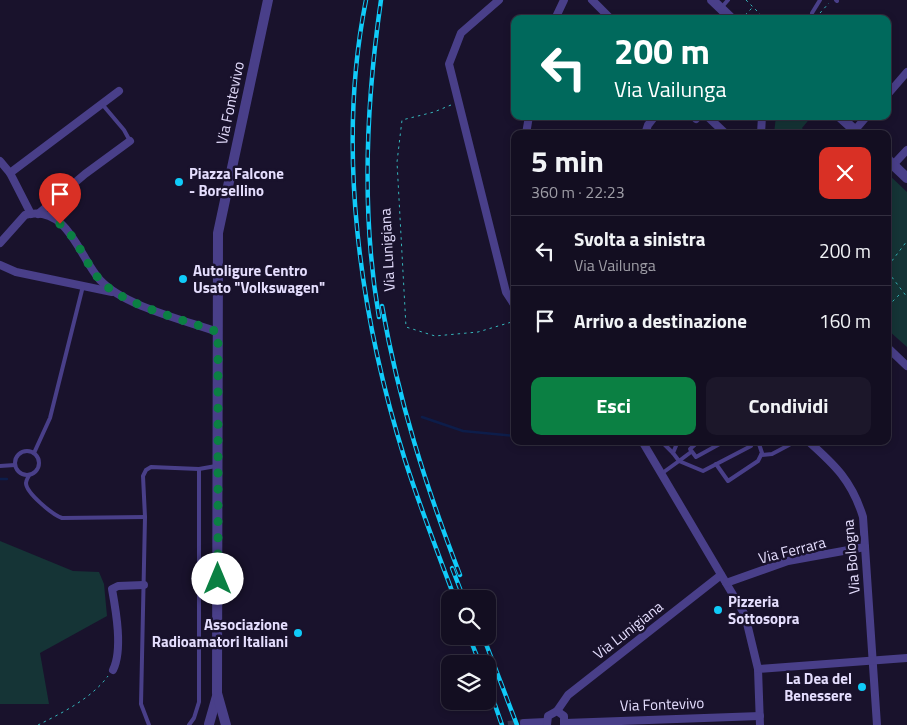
<!DOCTYPE html>
<html lang="it">
<head>
<meta charset="utf-8">
<style>
	:root { --surface:#130e21; --page:#1c172a; --text:#f1f3f6; --muted:#9d9ca5; --line:#322e3f; --accent:#0b8043 }
	body { margin:0; font-family:"Titillium Web",sans-serif; background:var(--page); color:var(--text); height:100vh; display:flex; flex-direction:column; font-size:19px; white-space:nowrap }
	* { box-sizing:border-box; margin:0 }
	p { font-size:16px; color:var(--muted) }
	.icon { flex:none; width:28px; height:28px; fill:none; stroke:currentColor; stroke-width:2; stroke-linecap:round; stroke-linejoin:round }
	.map { position:relative; flex:1; overflow:hidden }
	.details { position:absolute; left:511px; top:130px; width:380px; height:315px; display:flex; flex-direction:column; background:var(--surface); border-radius:10px; box-shadow:0 2px 8px #0003,0 0 0 1px var(--line) }
	.details>* { flex:none }
	.hud { position:absolute; left:511px; top:15px; width:380px; height:105px; border-radius:10px; box-shadow:0 2px 8px #0003,0 0 0 1px var(--line); background:#00695c; color:#fff; overflow:hidden }
	.buttons { position:absolute; left:441px; top:590px; display:grid; gap:10px }
	.buttons a { display:grid; place-items:center; width:55px; height:55px; border-radius:10px; background:var(--surface); box-shadow:0 2px 8px #0003,0 0 0 1px var(--line); font-size:25px }
	.pin { position:absolute; display:grid; place-items:center; width:42px; height:42px; color:#fff; margin:-51px -21px; border-radius:50% 50% 50% 0; rotate:-45deg; box-shadow:0 0 5px #0007 }
	.pin .icon { rotate:45deg }
	.me { position:absolute; width:55px; margin:-28px; rotate:0deg; stroke-linejoin:round; filter:drop-shadow(0 0 4px #0008) }
	.turn { display:flex; align-items:center; gap:18px; height:105px; padding:0 20px; font-size:22px }
	.turn .icon { width:65px; height:65px; stroke-width:2.5 }
	.turn b { display:block; font-size:35px; line-height:42px }
	.round { display:grid; place-items:center; flex:none; width:52px; height:52px; border-radius:10px; background:var(--page) }
	.summary { display:flex; align-items:center; justify-content:space-between; height:85px; padding:0 20px }
	h1 { font-size:30px; font-weight:700; line-height:38px }
	.primary-button { display:flex; gap:10px; margin-top:auto; padding:10px 20px }
	.primary-button a { flex:1; height:58px; border-radius:10px; background:var(--accent); color:#fff; font-size:20px; font-weight:700; line-height:58px; text-align:center }
	.primary-button a+a { background:var(--page); color:var(--text) }
	ul { padding:0; list-style:none }
	li { display:flex; align-items:center; gap:15px; height:70px; padding:0 20px; border-top:1px solid var(--line) }
	li div { flex:1 }
	li b { display:block; font-size:19px }
	li em { font-style:normal }
	.map>svg:first-child { display:block }
</style>
</head>
<body>
<div class="map">
<svg width="907" height="725" viewBox="0 0 907 725">
	<rect width="100%" height="100%" fill="#19122c"/>
	<g fill="#153436">
		<polygon points="776,116 812,116 802,128 807,134 774,134"/>
		<polygon points="888,174 907,192 907,347 888,330"/>
		<polygon points="0,541 73,571 99,572 104,584 107,616 40,653 49,704 0,704"/>
	</g>
	<g fill="none" stroke-linecap="round" stroke-linejoin="round">
		<g stroke="#0d1d4a" stroke-width="2.5">
			<polyline points="422,417 463,431 515,436"/>
			<polyline points="0,479 7,479"/>
		</g>
		<polyline stroke="#38314c" stroke-width="8" stroke-dasharray="8 4" stroke-linecap="butt" points="508,725 524,723"/>
		<g stroke="#35b7bc" stroke-width="1" stroke-dasharray="2.5 4" stroke-linecap="butt">
			<polyline points="746,0 765,19"/>
			<polyline points="820,13 829,3"/>
			<polyline points="745,15 752,8"/>
			<polyline points="451,105 434,112 402,120 397,162 406,327 435,336 478,332 515,321"/>
			<polyline points="888,266 907,241"/>
			<polyline points="888,272 907,297"/>
			<polyline points="888,306 901,293"/>
			<path d="M38,725C62,713 92,698 108,676"/>
		</g>
		<g stroke="#493f89" stroke-width="4">
			<polyline points="836,0 837,1"/>
			<polyline points="721,8 728,0"/>
			<polyline points="812,13 820,0"/>
			<polyline points="102,104 124,130 130,141"/>
			<polyline points="661,441 673,453"/>
			<polyline points="678,441 673,453 679,461 691,452"/>
			<polyline points="699,441 690,449 696,457 725,441"/>
			<circle cx="27" cy="463" r="12"/>
			<polyline points="34,453 50,418 83,286"/>
			<polyline points="761,455 772,454 789,445"/>
			<polyline points="716,464 728,481 758,461 762,453 758,441"/>
			<polyline points="0,466 15,465"/>
			<polyline points="661,474 679,461 703,471 751,446 753,441"/>
			<path d="M29,475C28,478 26,480 26,483C26,493 53,515 62,518L145,517"/>
			<polyline points="149,725 141,704 145,517 143,476 146,470 151,467 199,469 216,466"/>
			<polyline points="189,725 194,718 199,702 199,469"/>
		</g>
		<g stroke="#493f89" stroke-width="8">
			<polyline points="499,0 461,33 449,64 506,292 515,306"/>
			<polyline points="592,0 611,19"/>
			<polyline points="555,19 564,0"/>
			<polyline points="888,94 907,72"/>
			<polyline points="707,116 726,134"/>
			<polyline points="696,119 698,116"/>
			<polyline points="855,130 867,116"/>
			<polyline points="526,134 529,116"/>
			<polyline points="645,134 648,125 655,116"/>
			<polyline points="761,134 762,116"/>
			<polyline points="0,161 10,173 31,214"/>
			<polyline points="893,165 907,150"/>
			<polyline points="10,173 119,91"/>
			<polyline points="38,214 85,174 130,141"/>
			<path d="M0,243L25,215C68,204 79,257 100,280C124,306 184,320 218,332"/>
			<polyline points="0,265 16,272 112,292"/>
			<polyline points="888,348 907,366"/>
			<polyline points="642,441 745,615 758,669 760,725"/>
			<path d="M808,441C835,465 852,481 863,517L877,725"/>
			<polyline points="726,583 788,561 865,547"/>
			<polyline points="758,669 907,658"/>
			<path d="M113,670C123,650 116,611 112,589L118,586L144,585"/>
			<polyline points="557,711 568,695 721,575"/>
			<polyline points="524,723 546,722"/>
			<polyline points="565,723 760,716"/>
			<polyline points="547,725 548,716 557,711 564,716 564,725"/>
		</g>
		<g stroke="#493f89" stroke-width="10">
			<polyline points="712,0 732,19"/>
			<polyline points="839,116 859,134"/>
			<polyline points="888,160 907,178"/>
			<polyline points="209,724 217,696"/>
			<polyline points="226,725 217,693 218,233 268,0"/>
		</g>
		<g stroke="#10cbf9" stroke-width="4.5">
			<g id="rail">
				<path d="M366,0C336,149 360,316 405,460C420,507 438,553 455,599"/>
				<path d="M382,306C399,402 425,484 460,575"/>
				<path d="M379,317C361,213 366,104 381,0"/>
				<polyline points="452,568 464,599"/>
				<polyline points="469,636 480,664"/>
				<polyline points="483,636 517,725"/>
				<polyline points="488,685 502,725"/>
			</g>
		</g>
		<use href="#rail" stroke="#19122c" stroke-width="2.5" stroke-dasharray="8" stroke-linecap="butt"/>
	</g>
	<g fill="none" stroke-linecap="round" stroke-linejoin="round">
		<path stroke="#0b8043" stroke-width="9" stroke-dasharray="0 16.2" d="M60,224C79,239 84,262 100,280C122,305 185,320 218,332V579"/>
	</g>
	<g fill="#10cbf9" stroke="#19122c" stroke-width="2">
		<circle cx="179" cy="182" r="5"/>
		<circle cx="183" cy="279" r="5"/>
		<circle cx="718" cy="610" r="5"/>
		<circle cx="298" cy="633" r="5"/>
		<circle cx="862" cy="687" r="5"/>
	</g>
	<g text-anchor="middle" dominant-baseline="central" stroke-width="5" stroke-linejoin="round" paint-order="stroke">
		<g font-size="15" fill="#e5defe" stroke="#19122c">
			<text transform="translate(230 103) rotate(-78)">Via Fontevivo</text>
			<text transform="translate(387 250) rotate(-93)">Via Lunigiana</text>
			<text transform="translate(792 550) rotate(-14)">Via Ferrara</text>
			<text transform="translate(851 557) rotate(-95)">Via Bologna</text>
			<text transform="translate(628 630) rotate(-38)">Via Lunigiana</text>
			<text transform="translate(662 704) rotate(-2)">Via Fontevivo</text>
		</g>
		<g font-size="15" font-weight="bold" fill="#e5defe" stroke="#19122c" text-anchor="start">
			<text x="189" y="173">Piazza Falcone<tspan x="189" dy="17">- Borsellino</tspan></text>
			<text x="193" y="270">Autoligure Centro<tspan x="193" dy="17">Usato "Volkswagen"</tspan></text>
			<text x="728" y="601">Pizzeria<tspan x="728" dy="17">Sottosopra</tspan></text>
			<text x="288" y="624" text-anchor="end">Associazione<tspan x="288" dy="17">Radioamatori Italiani</tspan></text>
			<text x="852" y="678" text-anchor="end">La Dea del<tspan x="852" dy="17">Benessere</tspan></text>
		</g>
	</g>
</svg>
<div class="buttons">
<a><svg class="icon" aria-label="search" viewBox="0 0 24 24"><circle cx="10" cy="10" r="6"/><path d="M15 15l6 6"/></svg></a>
<a><svg class="icon" aria-label="layers" viewBox="0 0 24 24"><path d="M12 4l9 5-9 5-9-5zM3 14l9 5 9-5"/></svg></a>
</div>
<div class="pin" style="left:60px;top:224px;background:#d93025"><svg class="icon" aria-label="arrive" viewBox="0 0 24 24"><path d="M6 21V4h12l-3 4 3 4H6"/></svg></div>
<svg class="me" style="left:218px;top:579px" viewBox="-20 -20 40 40"><circle r="19" fill="#fff"/><path d="M0-13L10 11 0 6-10 11z" fill="#0b8043"/></svg>
<div class="hud">
<div class="turn"><svg class="icon" aria-label="left" viewBox="0 0 24 24"><path d="M17 20v-9H6M10 6l-5 5 5 5"/></svg><div><b>200 m</b>Via Vailunga</div></div>
</div>
<section class="details">
<div class="summary"><div><h1>5 min</h1><p>360 m · 22:23</p></div><a class="round" style="background:#d93025;color:#fff"><svg class="icon" aria-label="close" viewBox="0 0 24 24"><path d="M6 6l12 12M18 6L6 18"/></svg></a></div>
<ul>
<li><svg class="icon" aria-label="left" viewBox="0 0 24 24"><path d="M17 20v-9H6M10 6l-5 5 5 5"/></svg><div><b>Svolta a sinistra</b><p>Via Vailunga</p></div><em>200 m</em></li>
<li><svg class="icon" aria-label="arrive" viewBox="0 0 24 24"><path d="M6 21V4h12l-3 4 3 4H6"/></svg><div><b>Arrivo a destinazione</b></div><em>160 m</em></li>
</ul>
<div class="primary-button"><a>Esci</a><a>Condividi</a></div>
</section>
</div>
</body>
</html>
